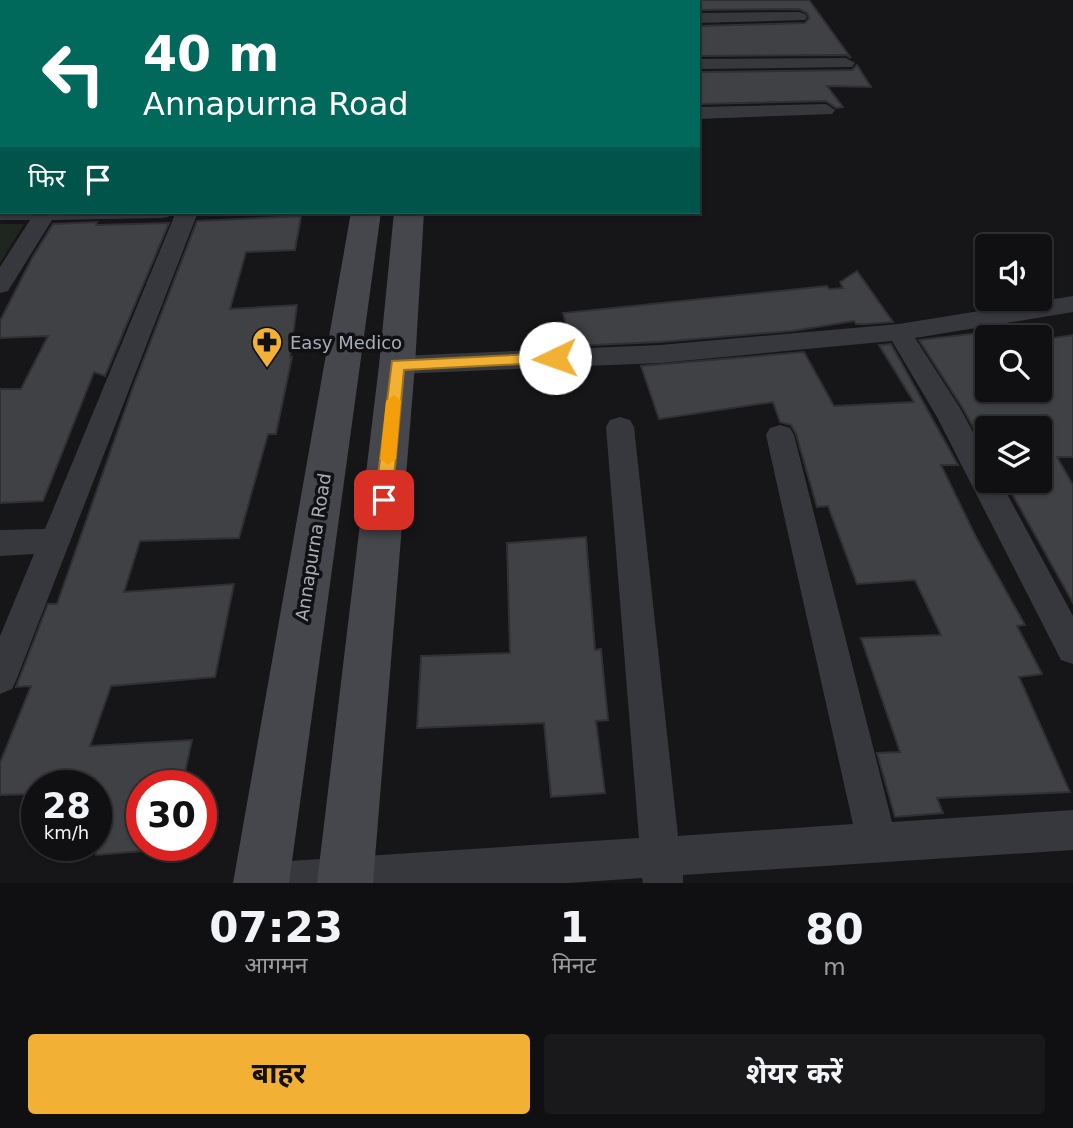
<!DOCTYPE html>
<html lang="hi">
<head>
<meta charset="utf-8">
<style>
	:root { --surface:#101012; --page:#19191b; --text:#f1f3f6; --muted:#9c9d9f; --line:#303032; --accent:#f2b134 }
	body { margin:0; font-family:"DejaVu Sans","Noto Sans Devanagari",sans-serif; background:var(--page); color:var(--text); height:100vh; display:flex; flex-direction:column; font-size:26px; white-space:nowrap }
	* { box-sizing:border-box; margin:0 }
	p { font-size:23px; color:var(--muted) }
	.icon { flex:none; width:38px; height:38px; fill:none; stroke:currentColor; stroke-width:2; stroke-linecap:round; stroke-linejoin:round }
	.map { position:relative; height:883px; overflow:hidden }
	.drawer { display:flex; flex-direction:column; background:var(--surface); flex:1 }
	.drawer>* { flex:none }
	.top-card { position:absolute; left:0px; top:0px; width:700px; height:214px; box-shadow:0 2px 5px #0004,0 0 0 2px var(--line); background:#00695c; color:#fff; overflow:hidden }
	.controls { position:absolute; left:975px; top:234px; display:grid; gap:14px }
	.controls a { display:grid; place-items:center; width:77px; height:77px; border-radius:7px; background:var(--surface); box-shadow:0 2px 5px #0004,0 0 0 2px var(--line); font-size:35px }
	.speed { position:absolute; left:21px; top:770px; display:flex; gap:14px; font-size:35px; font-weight:700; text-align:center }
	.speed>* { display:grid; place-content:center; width:91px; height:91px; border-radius:50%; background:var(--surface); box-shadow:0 2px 5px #0004,0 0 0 2px var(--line); line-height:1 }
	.speed small { font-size:18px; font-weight:400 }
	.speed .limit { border:10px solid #d22; background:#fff; color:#111 }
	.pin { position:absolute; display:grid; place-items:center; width:60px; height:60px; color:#fff; margin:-30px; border-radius:14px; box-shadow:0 4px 10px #0006 }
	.me { position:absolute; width:77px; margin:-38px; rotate:267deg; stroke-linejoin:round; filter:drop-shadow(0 0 5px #0008) }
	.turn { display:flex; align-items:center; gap:24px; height:147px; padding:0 28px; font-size:32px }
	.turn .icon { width:91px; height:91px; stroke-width:2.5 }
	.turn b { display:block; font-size:49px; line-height:60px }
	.then { display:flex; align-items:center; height:66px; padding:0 28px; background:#0003; gap:14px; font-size:26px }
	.eta { display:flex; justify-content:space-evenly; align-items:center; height:119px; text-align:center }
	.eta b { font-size:42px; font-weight:700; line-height:49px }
	.action { display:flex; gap:14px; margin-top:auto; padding:14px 28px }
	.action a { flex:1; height:80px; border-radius:7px; background:var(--accent); color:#111; font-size:28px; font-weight:700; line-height:80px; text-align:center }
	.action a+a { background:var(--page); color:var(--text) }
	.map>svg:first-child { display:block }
</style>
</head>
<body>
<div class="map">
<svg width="1073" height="883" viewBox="0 0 1073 883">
	<rect width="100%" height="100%" fill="#161618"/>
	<polygon fill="#1e261f" points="0,224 24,224 0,263"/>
	<g fill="#404145" stroke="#303034" stroke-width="2">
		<polygon points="698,0 809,0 851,58 846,55 698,56 698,26 805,23 809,18 807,13 799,9 698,10"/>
		<polygon points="857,65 871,87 827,86 843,107 836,108 826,101 698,104 698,72 852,70"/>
		<polygon points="301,216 295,250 246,252 230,309 297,305 290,357 292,357 276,434 268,434 239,538 140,541 124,592 234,584 215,677 111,686 90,746 192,740 182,786 142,786 142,851 96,855 96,786 37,786 37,794 0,795 0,763 31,686 16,687 48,604 57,604 133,387 197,221"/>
		<polygon points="97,222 96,225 169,223 105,376 94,372 43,501 0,503 0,389 21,389 48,336 0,338 0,321 32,258 53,224"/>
		<polygon points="857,271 893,322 866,324 856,324 854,321 792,331 660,342 572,346 563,313 827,286 829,289 843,288 840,282"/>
		<polygon points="987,332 987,390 1040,390 1040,340 1073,335 1073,457 1057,457 1073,485 1073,603 1005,481 1040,481 1040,429 987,429 987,452 962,407 919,340"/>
		<polygon points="891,344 958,465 941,465 977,539 1025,625 1017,626 1042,674 1019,677 1070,792 937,798 943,813 895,817 877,753 900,752 861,638 941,635 915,580 857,584 828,506 817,507 796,434 791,425 780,422 773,402 659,419 641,366 804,352 834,406 914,402 879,345"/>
		<polygon points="586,537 595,650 601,649 608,720 596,721 605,793 551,797 544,723 417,728 421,656 510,653 507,543"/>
	</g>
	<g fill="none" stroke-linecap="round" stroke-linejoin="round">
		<g fill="#37383d" fill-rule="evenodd">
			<polygon points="161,0 177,0 161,2"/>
			<polygon points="270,0 286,0 270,2"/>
			<polygon points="552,0 568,0 568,2 553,2"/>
			<polygon points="607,0 623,0 623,2 608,2"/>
			<polygon points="799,12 805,14 807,17 805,20 698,23 698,13"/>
			<polygon points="846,58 855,63 852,67 698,69 698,59"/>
			<rect x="0" y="71" width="2" height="10"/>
			<polygon points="826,104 835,110 832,114 698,119 698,107"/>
			<rect x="0" y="128" width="2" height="12"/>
			<polygon points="0,208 2,212 171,212 168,217 160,218 52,220 8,291 0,293 0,267 30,220 0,220"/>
			<polygon points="176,212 198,212 17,678 12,689 0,694 0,636 34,554 0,556 0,530 45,529"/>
			<polygon points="1073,296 1073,312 915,338 960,408 987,458 987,481 1000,481 1073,616 1073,664 1061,660 937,417 892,341 660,363 397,374 388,371 384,365 388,359 397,356 660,345 899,324"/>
			<polygon points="620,417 630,420 634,427 678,836 853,824 766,435 770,428 780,425 790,428 794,435 892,822 1073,810 1073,850 683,875 683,883 643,883 642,878 568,883 239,883 245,869 259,863 639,838 606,427 610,420"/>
		</g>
		<g fill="#45474d" fill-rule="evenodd">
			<polygon points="388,0 408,0 387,2"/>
			<rect x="427" y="0" width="20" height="2"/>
			<polygon points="351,212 381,212 289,883 233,883"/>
			<polygon points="394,212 424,212 415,365 373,883 317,883 379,365"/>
		</g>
		<g stroke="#4a4c52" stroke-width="5">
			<g id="rail">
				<polyline points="76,2 79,0"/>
				<polyline points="90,2 93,0"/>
			</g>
		</g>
		<use href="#rail" stroke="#111113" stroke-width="3.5" stroke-dasharray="10" stroke-linecap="butt"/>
	</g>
	<polygon fill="#f2b134" stroke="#9d7322" stroke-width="2" points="555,353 562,358 560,362 404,370 392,500 390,504 378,504 375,500 392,361"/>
	<polygon fill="#f59e0b" points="394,395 401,401 396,459 388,465 380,459 386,401"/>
	<defs>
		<g id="pharmacy-pin" transform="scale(1.575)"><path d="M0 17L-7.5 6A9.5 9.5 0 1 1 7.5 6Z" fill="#f2b134" stroke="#111113"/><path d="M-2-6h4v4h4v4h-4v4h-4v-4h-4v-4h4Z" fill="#111"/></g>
	</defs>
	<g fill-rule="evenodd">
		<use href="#pharmacy-pin" x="267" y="342"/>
	</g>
	<g text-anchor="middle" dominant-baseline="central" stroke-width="7" stroke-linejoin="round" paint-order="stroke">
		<g font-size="18" fill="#a8adb8" stroke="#111113" text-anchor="start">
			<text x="290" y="342">Easy Medico</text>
		</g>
		<g font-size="18" fill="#a8adb8" stroke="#111113">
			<text transform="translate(313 547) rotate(-81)">Annapurna Road</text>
		</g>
	</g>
</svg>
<div class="controls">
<a><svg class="icon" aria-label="sound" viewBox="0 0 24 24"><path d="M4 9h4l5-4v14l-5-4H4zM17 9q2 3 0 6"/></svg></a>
<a><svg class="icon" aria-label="search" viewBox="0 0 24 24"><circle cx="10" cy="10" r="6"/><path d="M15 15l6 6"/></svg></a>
<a><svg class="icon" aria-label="layers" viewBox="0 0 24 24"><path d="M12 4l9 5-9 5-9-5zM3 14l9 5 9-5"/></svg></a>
</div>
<div class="speed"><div>28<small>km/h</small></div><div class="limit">30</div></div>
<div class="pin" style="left:384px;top:500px;background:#d93025"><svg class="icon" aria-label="arrive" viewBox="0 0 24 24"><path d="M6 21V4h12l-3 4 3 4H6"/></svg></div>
<svg class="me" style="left:555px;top:358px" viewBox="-20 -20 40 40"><circle r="19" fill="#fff"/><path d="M0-13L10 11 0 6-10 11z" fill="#f2b134"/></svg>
<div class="top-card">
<div class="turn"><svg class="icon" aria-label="left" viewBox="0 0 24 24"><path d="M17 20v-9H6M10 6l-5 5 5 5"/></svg><div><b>40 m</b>Annapurna Road</div></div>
<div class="then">फिर<svg class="icon" aria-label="arrive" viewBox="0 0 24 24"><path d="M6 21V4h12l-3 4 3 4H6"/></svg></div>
</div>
</div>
<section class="drawer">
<div class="eta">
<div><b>07:23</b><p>आगमन</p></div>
<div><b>1</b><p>मिनट</p></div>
<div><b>80</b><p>m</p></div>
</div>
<div class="action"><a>बाहर</a><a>शेयर करें</a></div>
</section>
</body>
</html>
